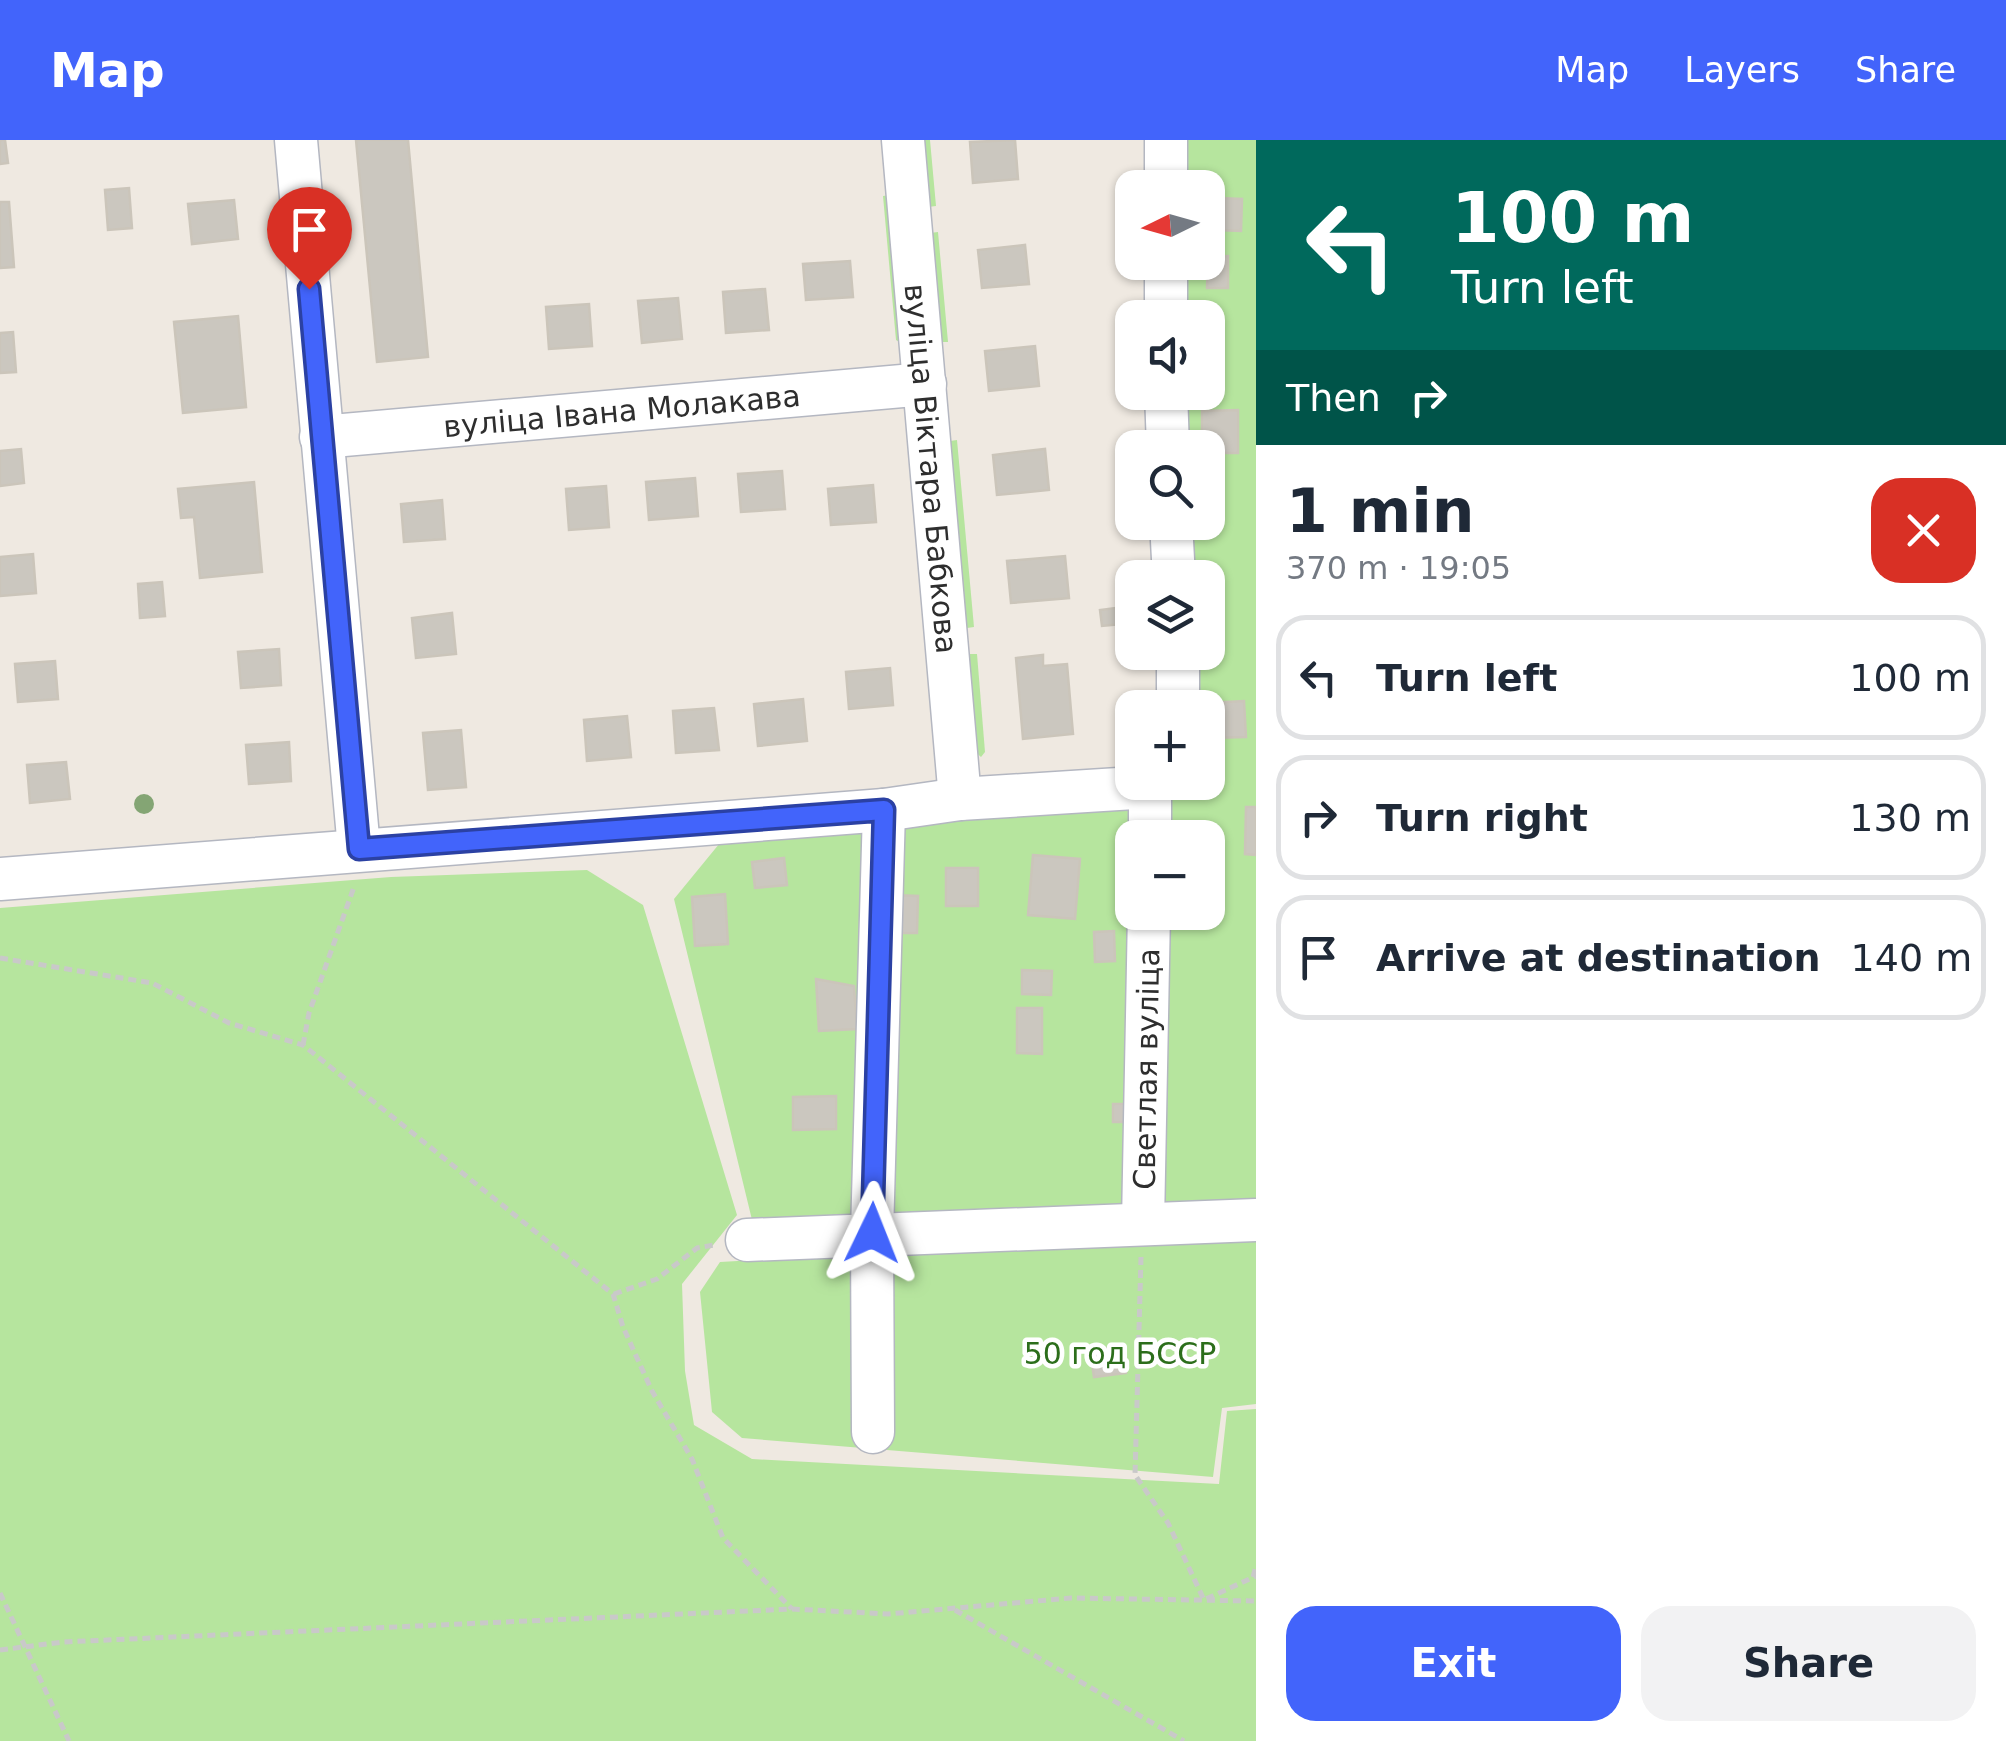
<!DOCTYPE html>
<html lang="en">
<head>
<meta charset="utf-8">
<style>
	:root { --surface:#fff; --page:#f2f2f3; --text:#1f2937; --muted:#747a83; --line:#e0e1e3; --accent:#4264fb }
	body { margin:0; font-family:"DejaVu Sans",sans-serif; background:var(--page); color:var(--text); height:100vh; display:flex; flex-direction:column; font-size:38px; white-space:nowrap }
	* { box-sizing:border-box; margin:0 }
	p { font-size:32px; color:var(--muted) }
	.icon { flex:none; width:55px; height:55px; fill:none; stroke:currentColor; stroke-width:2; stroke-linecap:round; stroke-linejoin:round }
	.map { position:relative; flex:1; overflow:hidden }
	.sheet { display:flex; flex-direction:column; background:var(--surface); width:750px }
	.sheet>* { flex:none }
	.hud { background:#00695c; color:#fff; overflow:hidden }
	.needle { width:65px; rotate:265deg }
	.buttons { position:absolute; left:1115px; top:30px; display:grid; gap:20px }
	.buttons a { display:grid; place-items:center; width:110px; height:110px; border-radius:20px; background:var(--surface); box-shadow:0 2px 8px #0004; font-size:50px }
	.pin { position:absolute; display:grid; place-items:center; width:85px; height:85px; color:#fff; margin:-102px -42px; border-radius:50% 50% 50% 0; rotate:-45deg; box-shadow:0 0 10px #0007 }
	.pin .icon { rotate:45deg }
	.me { position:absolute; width:110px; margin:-55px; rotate:2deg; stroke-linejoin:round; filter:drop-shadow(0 0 8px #0008) }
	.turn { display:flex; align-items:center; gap:35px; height:210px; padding:0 30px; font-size:45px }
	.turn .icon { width:130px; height:130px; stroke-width:2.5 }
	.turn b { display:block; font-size:70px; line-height:85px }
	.then { display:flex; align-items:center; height:95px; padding:0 30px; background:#0003; gap:20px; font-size:38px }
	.round { display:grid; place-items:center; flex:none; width:105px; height:105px; border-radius:30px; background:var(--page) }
	.overview { display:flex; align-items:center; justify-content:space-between; height:170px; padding:0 30px }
	h1 { font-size:60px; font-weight:700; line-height:75px }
	.button { display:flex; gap:20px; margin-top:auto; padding:20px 30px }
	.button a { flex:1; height:115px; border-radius:30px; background:var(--accent); color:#fff; font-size:40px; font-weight:700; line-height:115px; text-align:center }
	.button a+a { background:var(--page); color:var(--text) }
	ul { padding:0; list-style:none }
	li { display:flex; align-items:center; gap:30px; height:125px; margin:0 20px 15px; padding:0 10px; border:5px solid var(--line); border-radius:30px }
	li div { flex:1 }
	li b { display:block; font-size:38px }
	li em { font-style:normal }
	header { display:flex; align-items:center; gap:60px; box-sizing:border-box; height:140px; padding:0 50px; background:var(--accent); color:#fff }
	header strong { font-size:48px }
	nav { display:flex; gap:55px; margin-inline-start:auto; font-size:35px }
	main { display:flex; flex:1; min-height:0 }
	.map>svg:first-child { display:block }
</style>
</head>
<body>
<header>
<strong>Map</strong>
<nav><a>Map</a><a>Layers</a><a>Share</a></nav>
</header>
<main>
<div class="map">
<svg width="1256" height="1601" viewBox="0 0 1256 1601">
	<rect width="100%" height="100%" fill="#efe9e1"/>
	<g fill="#b6e59e" fill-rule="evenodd">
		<polygon points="916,0 930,0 936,66 928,67"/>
		<path d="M1176,0H1256V1073L754,1088L674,759L724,698L1167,659L1188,643L1208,642V568L1187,567L1186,513L1208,512V438L1184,437L1183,383L1208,382V308L1182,307L1181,253L1208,252V178L1179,177L1178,123L1208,122V48L1177,47ZM1132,698H1208V772H1132Z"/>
		<polygon points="890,55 903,204 896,200 883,56"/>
		<polygon points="938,92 948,202 940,202 930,93"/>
		<polygon points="957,300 974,487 967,488 960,481 950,301"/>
		<polygon points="969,514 977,514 985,612 981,617 971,608 963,521"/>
		<polygon points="587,730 643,765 737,1075 682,1144 685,1231 694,1285 752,1319 1219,1344 1227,1271 1256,1269 1256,1601 0,1601 0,768 391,737"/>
		<polygon points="1256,1091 1256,1264 1222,1268 1213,1337 742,1298 712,1272 700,1152 720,1122"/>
	</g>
	<g fill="#cbc7bf" stroke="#cbc5ba" stroke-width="2.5">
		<polygon points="0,0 5,0 8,23 0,24"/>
		<polygon points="356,0 408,0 428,217 377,222"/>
		<polygon points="1015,0 1018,39 973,43 970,2"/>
		<polygon points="129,48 132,88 108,90 105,50"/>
		<polygon points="1218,58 1242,59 1241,91 1217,90"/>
		<polygon points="234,60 238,99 192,104 188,64"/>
		<polygon points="0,62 9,62 14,127 0,128"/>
		<polygon points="1025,105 1029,144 982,148 978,110"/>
		<polygon points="1228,116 1228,148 1207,148 1208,117"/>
		<polygon points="850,121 853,157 806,160 803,124"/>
		<polygon points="765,149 769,190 726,193 723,152"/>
		<polygon points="678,158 682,199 642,203 638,161"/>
		<polygon points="589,164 592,206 549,209 546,167"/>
		<polygon points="238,176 246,267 183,273 174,182"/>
		<polygon points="13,192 16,232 0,233 0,193"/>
		<polygon points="1035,206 1039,246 989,251 985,211"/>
		<polygon points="1238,270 1238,313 1208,313 1208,308 1202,308 1202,271"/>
		<polygon points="21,309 24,343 0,346 0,311"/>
		<polygon points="1045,309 1049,350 997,355 993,315"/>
		<polygon points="782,331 785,369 741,372 738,334"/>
		<polygon points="695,338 698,376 649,380 646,342"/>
		<polygon points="254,342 262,432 200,438 194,377 181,378 178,349"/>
		<polygon points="873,345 876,382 831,385 828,349"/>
		<polygon points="606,346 609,387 569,390 566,349"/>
		<polygon points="442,360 445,399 404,402 401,364"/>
		<polygon points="33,414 36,453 0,456 0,417"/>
		<polygon points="1065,416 1069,458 1011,463 1007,421"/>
		<polygon points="162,442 165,476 140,478 138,444"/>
		<polygon points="1132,466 1132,483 1102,486 1100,470"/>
		<polygon points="452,473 456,514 416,518 412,478"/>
		<polygon points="279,509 281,545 241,548 238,512"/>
		<polygon points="1043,515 1043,526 1067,524 1073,594 1023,599 1016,518"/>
		<polygon points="55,521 58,559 18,562 15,524"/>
		<polygon points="890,528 893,565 849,569 846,532"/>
		<polygon points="803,559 807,601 758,606 754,564"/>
		<polygon points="1244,561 1246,597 1209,598 1207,563"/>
		<polygon points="714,568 719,610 676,613 673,571"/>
		<polygon points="627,576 631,617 587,621 584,580"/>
		<polygon points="461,590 466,647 428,650 423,593"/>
		<polygon points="289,602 291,641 249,644 246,605"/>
		<polygon points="66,622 70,659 30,663 27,625"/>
		<polygon points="1246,667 1256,667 1256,715 1245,714"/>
		<polygon points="1033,715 1080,719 1075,779 1028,775"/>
		<polygon points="784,718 787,745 755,748 752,722"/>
		<rect x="946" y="728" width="32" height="38"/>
		<polygon points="725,754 728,804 695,806 692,757"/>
		<polygon points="893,755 918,756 917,793 892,793"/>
		<polygon points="1114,791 1115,821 1095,822 1094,792"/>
		<polygon points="1022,830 1052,831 1051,855 1022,854"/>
		<polygon points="816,839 854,846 857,889 819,891"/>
		<polygon points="1017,868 1042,868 1042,914 1017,913"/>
		<polygon points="836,956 836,989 793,990 793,957"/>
		<rect x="1113" y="964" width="26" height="18"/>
		<polygon points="1123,1207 1126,1233 1094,1237 1090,1210"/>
	</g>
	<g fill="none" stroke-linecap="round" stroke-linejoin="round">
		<g stroke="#b4b7c1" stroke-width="45">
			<g id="minor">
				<polyline points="296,0 359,709"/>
				<path id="s1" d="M903,0L960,659"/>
				<polyline points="1166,0 1166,48"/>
				<polyline points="1166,122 1166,178"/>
				<polyline points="1166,252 1168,308"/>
				<path id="s2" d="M321,297L925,244"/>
				<polyline points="1171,382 1174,438"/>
				<polyline points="1178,568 1178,512"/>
				<polyline points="1150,647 1150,698"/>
				<polyline points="0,739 884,670 960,659 1150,647"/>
				<path id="s3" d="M1143,1084L1149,772"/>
				<polyline points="747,1100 1256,1080"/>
				<polyline points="873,1292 872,1093 884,670"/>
			</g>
		</g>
		<g stroke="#c9c9c9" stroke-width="5" stroke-dasharray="8 5" stroke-linecap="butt">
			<polyline points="0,818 152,843 229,883 303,905 613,1154 623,1187 652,1251 692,1319 723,1398 792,1469"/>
			<polyline points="303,905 309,873 354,747"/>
			<polyline points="1141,1117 1135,1335 1168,1383 1204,1460 1256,1436"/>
			<polyline points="614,1154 657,1139 697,1108 714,1105"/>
			<polyline points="1253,1437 1256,1426"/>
			<polyline points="0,1453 69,1601"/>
			<polyline points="955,1470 1184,1601"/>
			<polyline points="0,1510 63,1502 792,1469 888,1474 1071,1458 1256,1461"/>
		</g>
		<use href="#minor" stroke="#fff" stroke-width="42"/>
	</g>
	<circle fill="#84a574" cx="144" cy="664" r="10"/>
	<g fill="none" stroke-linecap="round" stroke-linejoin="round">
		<g stroke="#2b41a3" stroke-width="25">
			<polyline id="route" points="309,149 359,709 884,670 872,1093"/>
		</g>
		<use href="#route" stroke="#4264fb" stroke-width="18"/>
	</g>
	<g text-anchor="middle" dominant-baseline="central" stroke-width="9" stroke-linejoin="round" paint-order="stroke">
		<g font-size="30" fill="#2e2e2e" stroke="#fff">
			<text stroke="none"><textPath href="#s2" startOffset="302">вуліца Івана Молакава</textPath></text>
			<text stroke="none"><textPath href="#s1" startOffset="330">вуліца Віктара Бабкова</textPath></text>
			<text stroke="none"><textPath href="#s3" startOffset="155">Светлая вуліца</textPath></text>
		</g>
		<g font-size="30" fill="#2c6e1b" stroke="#fff">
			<text x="1120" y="1213">50 год БССР</text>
		</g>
	</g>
</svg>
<div class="buttons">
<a><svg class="needle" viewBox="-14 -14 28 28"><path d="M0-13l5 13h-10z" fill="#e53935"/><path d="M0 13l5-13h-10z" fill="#747a83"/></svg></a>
<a><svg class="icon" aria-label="sound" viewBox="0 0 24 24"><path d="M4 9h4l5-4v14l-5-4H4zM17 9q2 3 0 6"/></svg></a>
<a><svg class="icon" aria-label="search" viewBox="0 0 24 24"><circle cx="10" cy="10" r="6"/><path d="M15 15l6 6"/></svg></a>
<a><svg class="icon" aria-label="layers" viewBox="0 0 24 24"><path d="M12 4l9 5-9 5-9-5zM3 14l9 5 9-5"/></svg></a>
<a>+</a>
<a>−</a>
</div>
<div class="pin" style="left:309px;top:149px;background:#d93025"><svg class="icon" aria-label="arrive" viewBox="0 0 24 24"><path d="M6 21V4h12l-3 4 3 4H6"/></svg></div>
<svg class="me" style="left:872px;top:1093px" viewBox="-20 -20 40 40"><path d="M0-17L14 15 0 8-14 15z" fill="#4264fb" stroke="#fff" stroke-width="4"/></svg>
</div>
<section class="sheet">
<div class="hud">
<div class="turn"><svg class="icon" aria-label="left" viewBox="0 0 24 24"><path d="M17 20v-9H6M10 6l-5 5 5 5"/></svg><div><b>100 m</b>Turn left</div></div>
<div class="then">Then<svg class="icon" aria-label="right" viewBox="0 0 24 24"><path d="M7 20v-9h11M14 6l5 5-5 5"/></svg></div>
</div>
<div class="overview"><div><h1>1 min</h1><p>370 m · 19:05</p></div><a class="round" style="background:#d93025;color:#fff"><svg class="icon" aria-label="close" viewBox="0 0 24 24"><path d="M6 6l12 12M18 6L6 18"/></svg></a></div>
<ul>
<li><svg class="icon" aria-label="left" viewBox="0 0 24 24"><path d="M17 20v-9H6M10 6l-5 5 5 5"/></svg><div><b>Turn left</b></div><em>100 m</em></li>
<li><svg class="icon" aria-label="right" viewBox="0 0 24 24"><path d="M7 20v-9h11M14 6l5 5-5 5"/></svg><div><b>Turn right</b></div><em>130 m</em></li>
<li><svg class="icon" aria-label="arrive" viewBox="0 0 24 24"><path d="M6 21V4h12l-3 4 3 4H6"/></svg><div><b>Arrive at destination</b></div><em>140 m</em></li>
</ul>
<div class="button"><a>Exit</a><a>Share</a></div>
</section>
</main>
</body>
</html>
